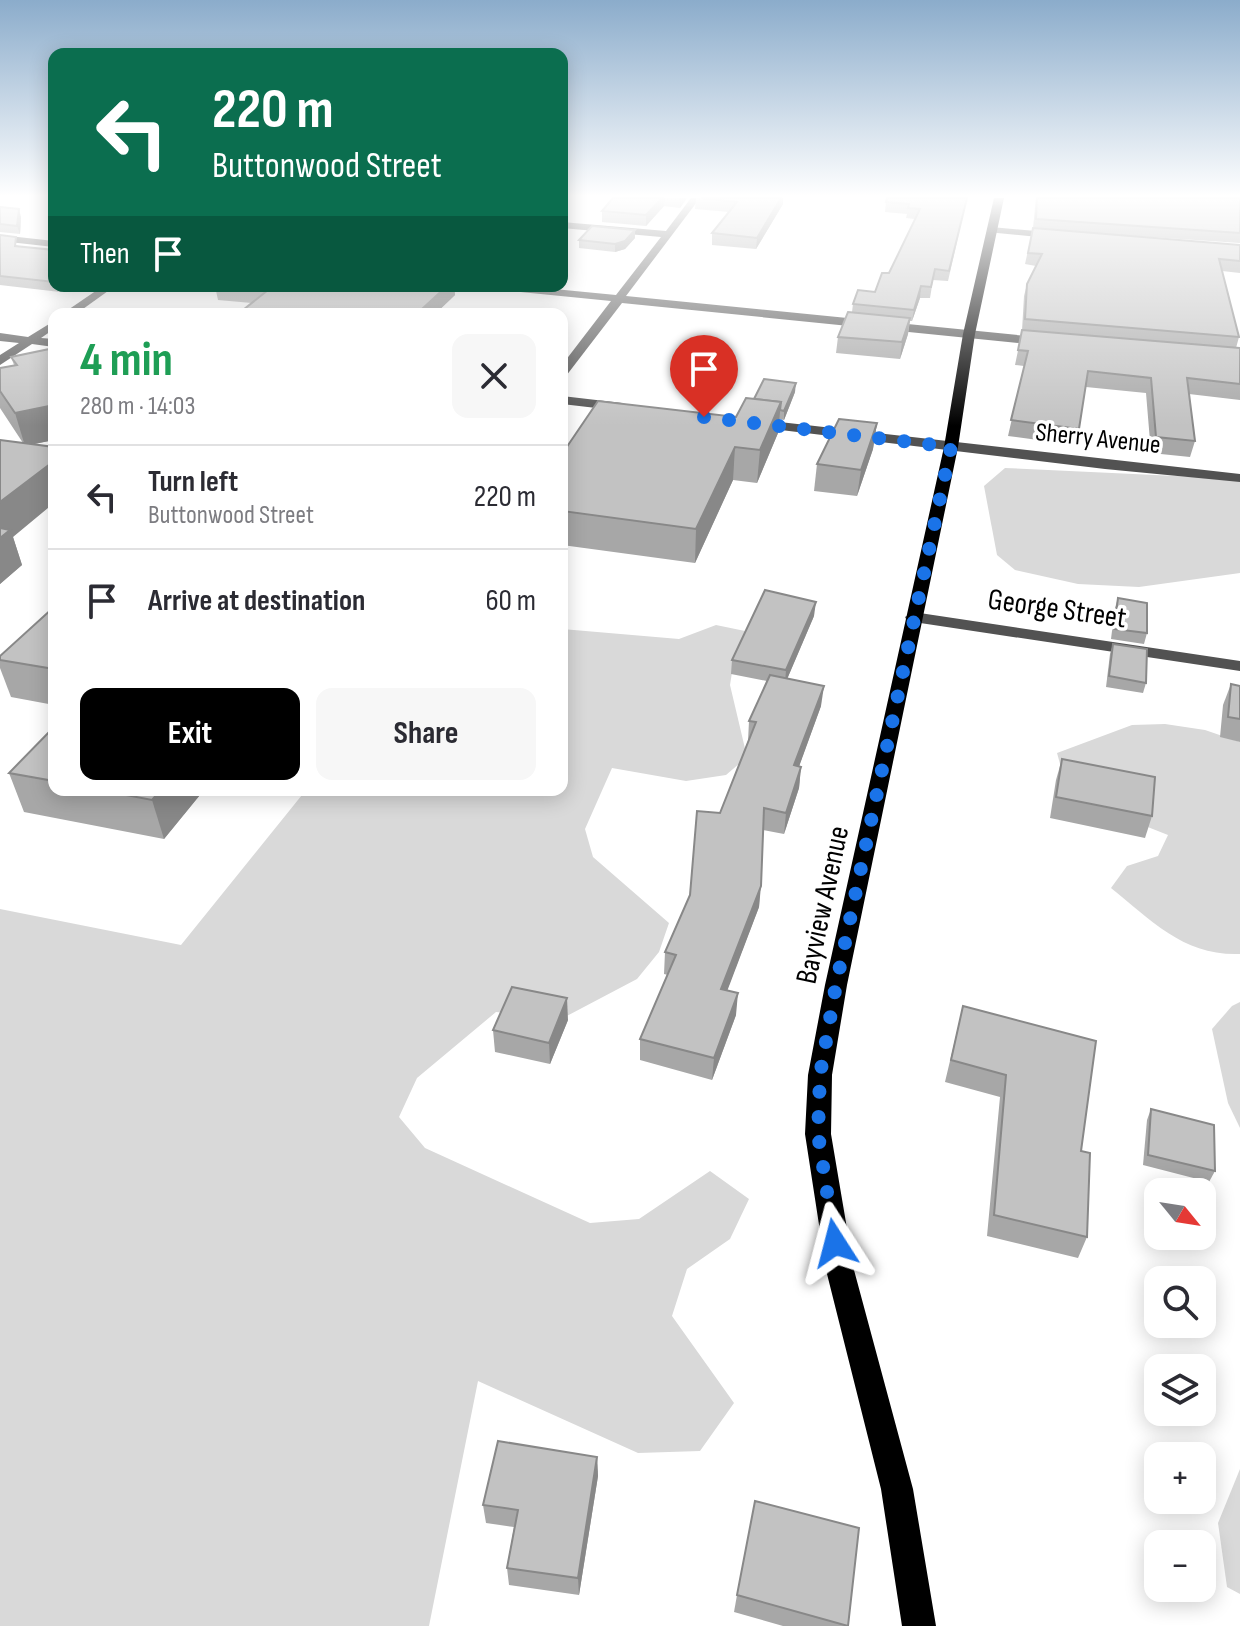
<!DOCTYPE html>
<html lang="en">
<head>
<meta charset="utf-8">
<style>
	:root { --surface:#fff; --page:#f7f7f7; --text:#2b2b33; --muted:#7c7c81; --line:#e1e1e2; --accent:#000 }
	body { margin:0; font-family:"Sofia Sans Condensed",sans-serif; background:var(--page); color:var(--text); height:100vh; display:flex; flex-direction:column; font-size:30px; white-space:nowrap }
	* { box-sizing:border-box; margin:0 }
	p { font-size:26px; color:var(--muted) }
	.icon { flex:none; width:44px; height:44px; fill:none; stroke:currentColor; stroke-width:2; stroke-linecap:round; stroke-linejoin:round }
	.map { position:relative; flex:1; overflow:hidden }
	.sheet { position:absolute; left:48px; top:308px; width:520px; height:488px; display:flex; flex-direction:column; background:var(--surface); border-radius:16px; box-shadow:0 4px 20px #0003 }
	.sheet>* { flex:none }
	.banner { position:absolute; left:48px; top:48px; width:520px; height:244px; border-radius:16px; box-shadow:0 4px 20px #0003; background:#0b6e4f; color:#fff; overflow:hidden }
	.needle { width:52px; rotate:120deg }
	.buttons { position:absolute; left:1144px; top:1178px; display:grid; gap:16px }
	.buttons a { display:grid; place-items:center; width:72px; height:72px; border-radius:16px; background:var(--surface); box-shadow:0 4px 20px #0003; font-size:40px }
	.pin { position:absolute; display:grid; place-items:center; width:68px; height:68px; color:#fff; margin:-82px -34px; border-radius:50% 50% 50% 0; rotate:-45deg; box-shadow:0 0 8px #0007 }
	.pin .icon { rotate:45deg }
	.me { position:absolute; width:88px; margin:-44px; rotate:351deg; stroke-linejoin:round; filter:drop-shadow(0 0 6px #0008) }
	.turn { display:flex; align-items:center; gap:28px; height:168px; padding:0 32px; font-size:36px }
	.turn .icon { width:104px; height:104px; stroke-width:2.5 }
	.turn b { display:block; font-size:56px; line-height:68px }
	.then { display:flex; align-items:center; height:76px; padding:0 32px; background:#0003; gap:16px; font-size:30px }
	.round { display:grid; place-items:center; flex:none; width:84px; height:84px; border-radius:16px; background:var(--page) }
	.headline { display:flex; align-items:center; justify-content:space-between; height:136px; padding:0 32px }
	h1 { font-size:48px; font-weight:700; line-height:60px; color:#1e9e55 }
	.cta { display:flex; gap:16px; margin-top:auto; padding:16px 32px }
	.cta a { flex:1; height:92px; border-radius:16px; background:var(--accent); color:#fff; font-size:32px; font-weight:700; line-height:92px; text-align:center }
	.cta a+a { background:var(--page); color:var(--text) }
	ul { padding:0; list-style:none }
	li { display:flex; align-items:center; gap:24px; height:104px; padding:0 32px; border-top:2px solid var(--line) }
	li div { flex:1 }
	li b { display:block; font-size:30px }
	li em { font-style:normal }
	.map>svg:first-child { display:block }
</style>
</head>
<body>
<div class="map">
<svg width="1240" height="1626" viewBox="0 0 1240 1626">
	<rect width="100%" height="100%" fill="#fff"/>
	<g fill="#d9d9d9">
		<polygon points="1005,468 1240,479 1240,573 1139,587 1078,584 1015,570 997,555 984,486"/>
		<polygon points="716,625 745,631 733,666 730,685 747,757 726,775 686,781 612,768 585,829 593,857 669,923 659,952 637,979 563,1018 496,1012 417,1078 399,1117 425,1148 590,1223 639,1219 710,1171 749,1199 730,1239 687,1269 672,1316 734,1403 700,1451 638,1453 478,1381 429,1626 0,1626 0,909 181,945 306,790 562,790 562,629 679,639"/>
		<path d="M1165,724L1205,730L1240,742V954C1184,956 1152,921 1111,888L1127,866L1158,856L1168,835L1130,820L1064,778L1057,753L1132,725Z"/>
		<polygon points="1240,1002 1240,1128 1228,1103 1212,1029 1232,1006"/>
		<polygon points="1240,1469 1240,1594 1227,1587 1218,1523"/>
	</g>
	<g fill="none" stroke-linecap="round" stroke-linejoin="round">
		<g fill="#525252" fill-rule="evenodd">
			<polygon points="691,198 700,198 626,296 1047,338 1053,342 1047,346 622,303 566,376 562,377 562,365 611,301 490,289 485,286 523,286 616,295 661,237 562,228 562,222 666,231"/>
			<polygon points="991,227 1059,233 1064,236 1059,239 987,232"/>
			<polygon points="0,235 54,241 54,247 0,241"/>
			<polygon points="103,286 115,286 76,314 62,314"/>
			<polygon points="54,321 54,329 41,338 54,339 54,347 32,344 0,365 0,355 19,343 0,341 0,333 28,337"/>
			<polygon points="562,396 622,403 629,407 622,411 562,404"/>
			<polygon points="753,419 1240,474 1240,482 1105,469 748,426 748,420"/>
			<polygon points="913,612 1240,661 1240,671 907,621 905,617"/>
		</g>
		<polygon fill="#000" fill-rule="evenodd" points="994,198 1004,198 975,334 958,447 847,985 832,1075 831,1134 854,1270 913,1489 936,1626 902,1626 881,1489 826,1270 805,1134 808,1075 825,985 944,447 963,334"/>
	</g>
	<g fill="#a7a7a7">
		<polygon points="613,198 687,198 680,208 664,206 646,226 602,222 602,211"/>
		<polygon points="696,198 783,198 783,204 756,249 712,245 712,233 729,212 695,209"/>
		<polygon points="1036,198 1240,198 1240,243 1106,234 1240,245 1240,273 1222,271 1239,337 1236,348 1240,348 1240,400 1189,394 1195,441 1190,457 1151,453 1146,393 1086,387 1075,445 1008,436 1024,366 1015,365 1022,331 1024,296 1027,284 1036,266 1025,264 1033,228"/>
		<polygon points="886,202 965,207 948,281 933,280 930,298 920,298 912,321 910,321 908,334 900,359 836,353 838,337 852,312 853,304 875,292 889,273 915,219 906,218 907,214 885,212"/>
		<polygon points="0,207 21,217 20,234 0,232"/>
		<polygon points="0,235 18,246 54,250 54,286 70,286 60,292 0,285"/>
		<polygon points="635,238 625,249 615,252 579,248 579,240"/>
		<polygon points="215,286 454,286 455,295 435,314 238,314 252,303 218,300"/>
		<polygon points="54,348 54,440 33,444 13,537 22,565 0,584 0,440 23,443 0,408 0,368 14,365 11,357"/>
		<polygon points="795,392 784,420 779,419 778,433 757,483 733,480 695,563 562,545 562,454 736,417 754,399"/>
		<polygon points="877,423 873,449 857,496 814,491 817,464"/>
		<polygon points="1118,598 1147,633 1144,644 1111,639 1115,608"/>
		<polygon points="54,607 54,705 11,697 0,668 0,656"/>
		<polygon points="814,616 787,679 821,706 799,766 801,767 799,788 784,834 763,830 759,907 727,990 736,1015 712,1080 640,1060 640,1039 668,975 664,974 665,952 690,895 720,813 748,741 749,721 767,681 731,674 732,660"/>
		<polygon points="1113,644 1146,683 1143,693 1106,687 1110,654"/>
		<polygon points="1231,684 1240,686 1240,742 1220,737 1223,705"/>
		<polygon points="54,727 54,790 204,790 164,839 24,812 9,773"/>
		<polygon points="1062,759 1152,816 1145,838 1050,818 1056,780"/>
		<polygon points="963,1006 1081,1151 1087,1237 1078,1258 987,1236 1000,1097 945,1082"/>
		<polygon points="568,1020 550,1064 495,1052 493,1030"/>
		<polygon points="1151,1109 1215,1171 1209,1182 1143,1165 1147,1120"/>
		<polygon points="597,1457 598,1476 579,1595 509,1585 507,1568 514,1527 486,1523 483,1505"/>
		<polygon points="737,1595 848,1626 783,1626 734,1612"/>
	</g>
	<g fill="#888">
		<polygon points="662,198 665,198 664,206 646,226 646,215"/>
		<polygon points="680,198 687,198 680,208"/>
		<polygon points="781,198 783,198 783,204 756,249 757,238"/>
		<polygon points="19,209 21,217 20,234 17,226"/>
		<polygon points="635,230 635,238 625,249 615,252 615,244"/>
		<polygon points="58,286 70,286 60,292"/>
		<polygon points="447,286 454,286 455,295 435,314 420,314 423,308"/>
		<polygon points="921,286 920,298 912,321 914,310"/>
		<polygon points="910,318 908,334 900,359 902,342"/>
		<polygon points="796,383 795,392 784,420 784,411"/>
		<polygon points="781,402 778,433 757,483 760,450"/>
		<polygon points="54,405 54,440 25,446 15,413"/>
		<polygon points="877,423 873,449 857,496 861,470"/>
		<polygon points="735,447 733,480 695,563 696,529"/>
		<polygon points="54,461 54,503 13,537 22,565 0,584 0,502"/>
		<polygon points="816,602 814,616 785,684 786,670"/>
		<polygon points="824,686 821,706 792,786 794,765"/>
		<polygon points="801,767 799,788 784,834 786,813"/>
		<polygon points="161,790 204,790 164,839 152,800"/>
		<polygon points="761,886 759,907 720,1010 721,989"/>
		<polygon points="738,993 736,1015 712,1080 714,1058"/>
		<polygon points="567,998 568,1020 550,1064 549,1043"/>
		<polygon points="597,1457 598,1476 579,1595 578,1578"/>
	</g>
	<g fill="#c2c2c2" stroke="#888" stroke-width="2">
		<polygon points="613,198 662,198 646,215 602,211"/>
		<polygon points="701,198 781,198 757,238 712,233 737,202"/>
		<polygon points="887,198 967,198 949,271 935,269 931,287 921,286 914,310 853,304 858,290 875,292 882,273 889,273 920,209 908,208 909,204 886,202"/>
		<polygon points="1037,198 1240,198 1240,233 1036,219"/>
		<polygon points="0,207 19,209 17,226 0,224"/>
		<polygon points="592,226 635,230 625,241 615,244 579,240"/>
		<polygon points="1033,228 1240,245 1240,261 1219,259 1239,337 1025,319 1027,284 1042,254 1028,253"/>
		<polygon points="0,235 16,237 15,246 54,250 54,282 0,276"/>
		<polygon points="228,286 447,286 423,308 426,309 420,314 238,314 268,290"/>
		<polygon points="848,312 910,318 902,342 838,337"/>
		<polygon points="1022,330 1240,348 1240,384 1187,378 1195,441 1156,437 1151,378 1088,371 1079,429 1011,420 1028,351 1018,350"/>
		<polygon points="54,348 54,405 15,413 0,391 0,368 17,365 11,357"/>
		<polygon points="764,379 796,383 784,411 780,410 781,402 754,399"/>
		<polygon points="746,398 781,402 760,450 735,447 696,529 562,511 562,454 598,401 736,417"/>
		<polygon points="839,419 877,423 861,470 817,464"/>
		<polygon points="0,440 54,447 54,461 0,502"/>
		<polygon points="0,528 10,530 0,538"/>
		<polygon points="765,590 816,602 786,670 732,660"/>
		<polygon points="1118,598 1147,603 1147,633 1114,629"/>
		<polygon points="54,607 54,669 0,660 0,656"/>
		<polygon points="1113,644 1147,649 1146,683 1109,676"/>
		<polygon points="770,675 824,686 794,765 801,767 786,813 764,808 761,886 721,989 738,993 714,1058 640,1039 676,955 665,952 690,895 697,811 720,813 756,722 749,721"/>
		<polygon points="1231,684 1240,686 1240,719 1228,717"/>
		<polygon points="54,727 54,781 9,773"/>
		<polygon points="1062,759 1155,777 1152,816 1056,797"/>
		<polygon points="100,790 161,790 152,800"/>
		<polygon points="512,987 567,998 549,1043 493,1030"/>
		<polygon points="963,1006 1096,1041 1081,1151 1090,1153 1087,1237 994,1215 1006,1075 951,1060"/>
		<polygon points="1151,1109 1214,1125 1215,1171 1148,1155"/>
		<polygon points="498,1441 597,1457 578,1578 507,1568 518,1510 483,1505"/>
		<polygon points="755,1501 859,1528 848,1626 737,1595"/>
	</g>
	<linearGradient id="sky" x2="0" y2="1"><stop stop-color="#8baccb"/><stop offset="0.46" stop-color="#fff"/><stop offset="1" stop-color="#fff" stop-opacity="0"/></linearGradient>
	<rect width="1240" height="426" fill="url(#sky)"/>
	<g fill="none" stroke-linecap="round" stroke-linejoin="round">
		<polyline stroke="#1a73e8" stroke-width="14" stroke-dasharray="0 25.2" points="704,417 951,447 836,985 820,1075 818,1134 835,1243"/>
	</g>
	<g text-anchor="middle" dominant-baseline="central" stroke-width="7" stroke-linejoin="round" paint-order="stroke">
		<g font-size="26" fill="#000" stroke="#fff">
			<text transform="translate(1098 439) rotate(6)">Sherry Avenue</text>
		</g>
		<g font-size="30" fill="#000" stroke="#fff">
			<text transform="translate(1057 609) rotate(8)">George Street</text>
			<text transform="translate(823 905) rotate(-78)">Bayview Avenue</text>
		</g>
	</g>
</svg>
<div class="buttons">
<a><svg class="needle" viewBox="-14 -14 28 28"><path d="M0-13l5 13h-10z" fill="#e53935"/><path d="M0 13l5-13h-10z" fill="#7c7c81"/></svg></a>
<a><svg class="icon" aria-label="search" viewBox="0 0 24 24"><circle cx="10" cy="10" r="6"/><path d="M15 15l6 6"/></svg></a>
<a><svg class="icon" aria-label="layers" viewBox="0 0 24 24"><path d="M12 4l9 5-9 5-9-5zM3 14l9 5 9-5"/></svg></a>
<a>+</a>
<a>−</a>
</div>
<div class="pin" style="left:704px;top:417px;background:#d93025"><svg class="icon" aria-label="arrive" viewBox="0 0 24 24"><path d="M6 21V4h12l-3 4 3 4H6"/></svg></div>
<svg class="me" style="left:835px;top:1243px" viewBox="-20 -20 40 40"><path d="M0-17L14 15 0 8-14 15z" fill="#1a73e8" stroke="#fff" stroke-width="4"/></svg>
<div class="banner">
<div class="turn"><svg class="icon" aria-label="left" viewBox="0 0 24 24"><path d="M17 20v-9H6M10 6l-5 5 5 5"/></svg><div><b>220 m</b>Buttonwood Street</div></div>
<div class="then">Then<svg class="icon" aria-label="arrive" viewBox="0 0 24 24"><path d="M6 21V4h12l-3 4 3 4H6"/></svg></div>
</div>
<section class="sheet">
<div class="headline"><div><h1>4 min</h1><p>280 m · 14:03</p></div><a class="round"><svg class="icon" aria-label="close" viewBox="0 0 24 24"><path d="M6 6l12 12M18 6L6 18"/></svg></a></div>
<ul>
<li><svg class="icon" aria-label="left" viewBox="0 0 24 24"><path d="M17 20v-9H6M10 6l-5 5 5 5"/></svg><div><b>Turn left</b><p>Buttonwood Street</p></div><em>220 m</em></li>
<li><svg class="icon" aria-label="arrive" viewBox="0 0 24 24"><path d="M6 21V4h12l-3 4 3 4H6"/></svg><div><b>Arrive at destination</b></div><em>60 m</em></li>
</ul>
<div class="cta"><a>Exit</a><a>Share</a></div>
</section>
</div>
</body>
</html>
